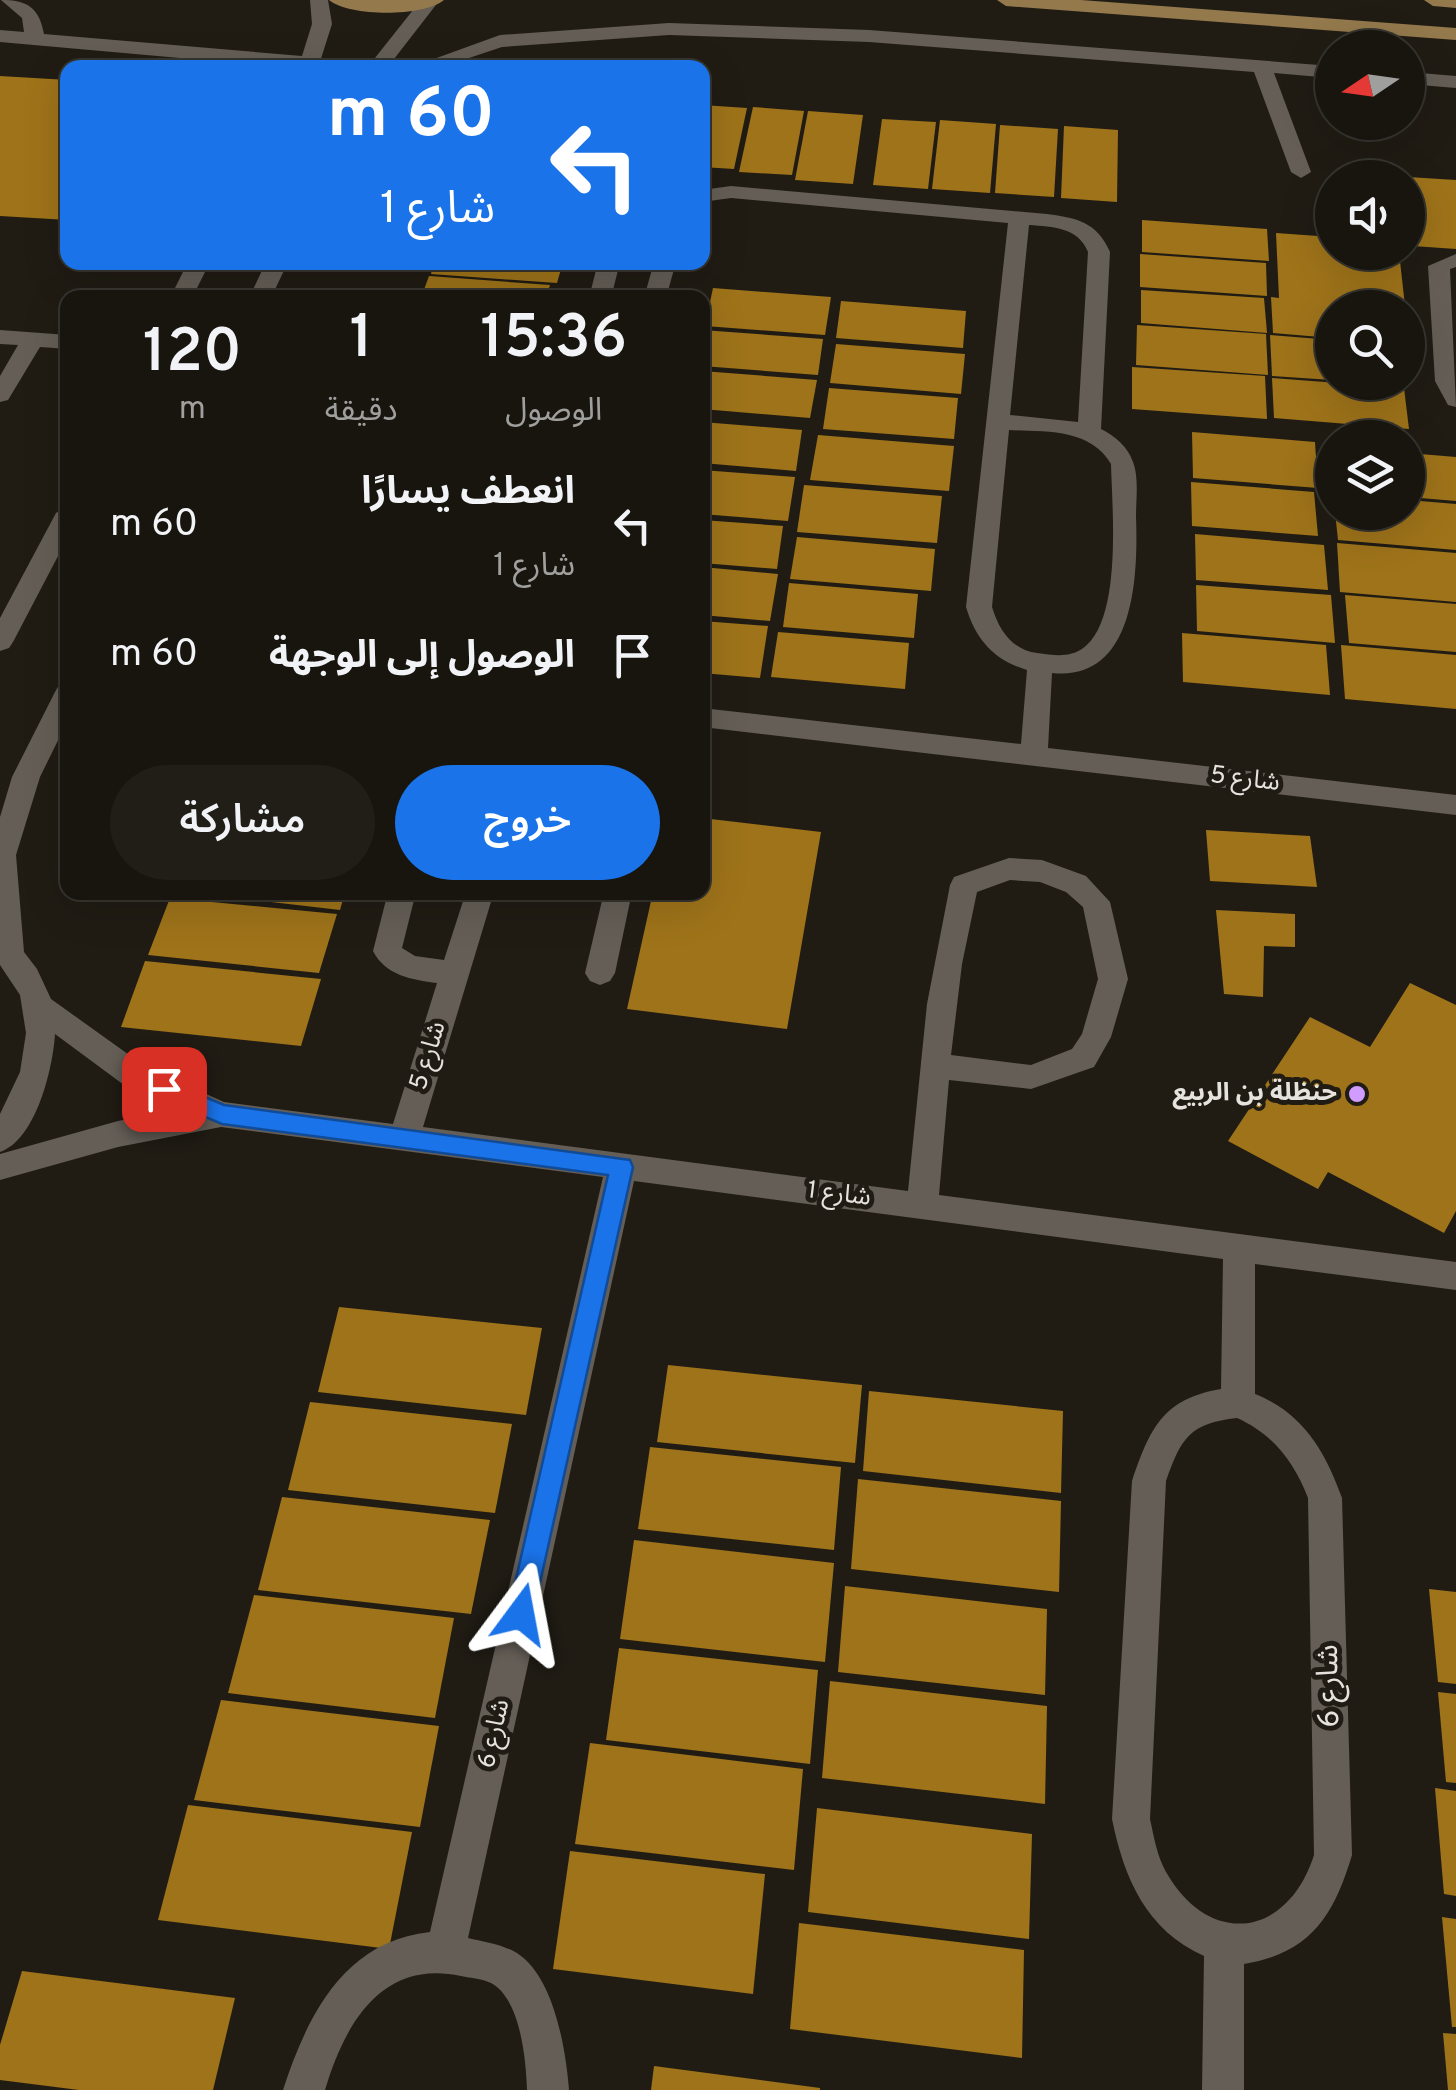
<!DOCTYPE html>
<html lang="ar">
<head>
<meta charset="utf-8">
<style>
	:root { --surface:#18150f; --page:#211e18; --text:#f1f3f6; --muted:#9f9f9e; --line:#36342f; --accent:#1a73e8 }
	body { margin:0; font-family:Overpass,"Noto Sans Arabic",sans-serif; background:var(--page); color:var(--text); direction:rtl; height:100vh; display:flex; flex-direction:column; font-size:38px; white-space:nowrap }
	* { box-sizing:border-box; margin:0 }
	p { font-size:32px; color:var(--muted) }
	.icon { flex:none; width:55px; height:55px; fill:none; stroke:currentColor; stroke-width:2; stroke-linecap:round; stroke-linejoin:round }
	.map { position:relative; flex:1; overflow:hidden; direction:ltr }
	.drawer { position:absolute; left:60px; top:290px; width:650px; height:610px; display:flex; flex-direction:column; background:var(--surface); border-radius:20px; box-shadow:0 10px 40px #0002,0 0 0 2px var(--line); direction:rtl }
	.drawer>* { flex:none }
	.hud { position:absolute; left:60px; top:60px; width:650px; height:210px; border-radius:20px; box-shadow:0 10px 40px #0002,0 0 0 2px var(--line); direction:rtl; background:#1a73e8; color:#fff; overflow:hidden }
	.needle { width:65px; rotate:257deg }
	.tools { position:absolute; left:1315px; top:30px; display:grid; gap:20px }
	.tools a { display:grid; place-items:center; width:110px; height:110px; border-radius:50%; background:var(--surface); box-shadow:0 10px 40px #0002,0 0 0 2px var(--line); font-size:50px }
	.pin { position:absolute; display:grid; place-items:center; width:85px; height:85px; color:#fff; margin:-42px; border-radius:20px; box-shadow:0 5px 15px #0006 }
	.me { position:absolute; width:110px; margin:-55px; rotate:13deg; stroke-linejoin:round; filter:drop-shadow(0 0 8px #0008) }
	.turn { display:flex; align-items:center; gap:35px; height:210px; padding:0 50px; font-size:45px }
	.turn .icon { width:130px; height:130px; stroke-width:2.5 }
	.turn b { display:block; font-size:70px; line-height:85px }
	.eta { display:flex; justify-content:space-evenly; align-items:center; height:170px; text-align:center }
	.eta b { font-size:60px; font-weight:600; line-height:70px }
	.primary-button { display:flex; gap:20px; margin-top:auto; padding:20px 50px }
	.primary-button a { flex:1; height:115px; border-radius:60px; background:var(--accent); color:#fff; font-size:40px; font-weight:600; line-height:115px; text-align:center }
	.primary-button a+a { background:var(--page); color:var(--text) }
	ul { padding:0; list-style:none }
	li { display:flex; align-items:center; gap:30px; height:130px; padding:0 50px }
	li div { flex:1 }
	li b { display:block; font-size:38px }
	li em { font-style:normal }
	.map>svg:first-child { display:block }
</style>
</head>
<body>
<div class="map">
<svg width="1456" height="2090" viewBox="0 0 1456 2090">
	<rect width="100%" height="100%" fill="#201c14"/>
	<g fill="#9e731a">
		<polygon points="0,76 68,80 68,220 0,216"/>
		<polygon points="702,105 747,108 734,169 702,167"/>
		<polygon points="753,107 804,111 792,175 739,172"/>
		<polygon points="808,111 863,115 853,184 795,180"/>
		<polygon points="882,119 936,122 928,189 873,185"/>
		<polygon points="940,120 996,124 990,193 932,189"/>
		<polygon points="1000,125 1058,129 1054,197 995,193"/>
		<polygon points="1064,126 1118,130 1117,202 1061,198"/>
		<polygon points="1408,177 1456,180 1456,249 1413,246"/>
		<polygon points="1142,220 1267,229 1269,261 1142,252"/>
		<polygon points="1276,233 1332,237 1332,252 1399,252 1405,306 1332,308 1332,338 1273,333 1271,297 1279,298"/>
		<polygon points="1140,254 1266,263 1267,296 1140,287"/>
		<polygon points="434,262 563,262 557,283 431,274"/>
		<polygon points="429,276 550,285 546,298 421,298"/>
		<polygon points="713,288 831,297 825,335 705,326"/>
		<polygon points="1141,290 1264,298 1267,333 1141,323"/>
		<polygon points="841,301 966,311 963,348 836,338"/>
		<polygon points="1137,325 1266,334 1268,375 1136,365"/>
		<polygon points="702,330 823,339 818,375 702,366"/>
		<polygon points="1270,335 1332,340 1332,380 1272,376"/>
		<polygon points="836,344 965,354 961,394 830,383"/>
		<polygon points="1132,367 1265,376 1267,419 1132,409"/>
		<polygon points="702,371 817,380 810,418 702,409"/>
		<polygon points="1272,378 1404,388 1409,429 1274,418"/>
		<polygon points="829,388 958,398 954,439 823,429"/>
		<polygon points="702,422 802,430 796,471 702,463"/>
		<polygon points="1192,432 1315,442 1318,488 1193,478"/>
		<polygon points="818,435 954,446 949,491 810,480"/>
		<polygon points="1408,453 1456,457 1456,501 1408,497"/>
		<polygon points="702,470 795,477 788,521 702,514"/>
		<polygon points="1191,482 1314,492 1318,536 1192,526"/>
		<polygon points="804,485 942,496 937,543 797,532"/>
		<polygon points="1408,500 1456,504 1456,550 1338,540 1335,512 1408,512"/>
		<polygon points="702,520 783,526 777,569 702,563"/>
		<polygon points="1195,534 1324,545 1328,590 1196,580"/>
		<polygon points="797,537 935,549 931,591 790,579"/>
		<polygon points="1337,543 1456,553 1456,602 1340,592"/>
		<polygon points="702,567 778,574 770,621 702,615"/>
		<polygon points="789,583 918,594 914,638 783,627"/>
		<polygon points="1196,585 1331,595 1335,643 1197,631"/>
		<polygon points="1345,595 1456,604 1456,652 1349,643"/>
		<polygon points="702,621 768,626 760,678 702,673"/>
		<polygon points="778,632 909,643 905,689 771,677"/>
		<polygon points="1182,633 1326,645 1330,695 1183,682"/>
		<polygon points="1341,645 1456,655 1456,709 1345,699"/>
		<polygon points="702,818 821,832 787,1029 627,1009 653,892 702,892"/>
		<polygon points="1206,830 1310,836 1317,887 1210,881"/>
		<polygon points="187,892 345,892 340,910"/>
		<polygon points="170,898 337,914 319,973 148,955"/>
		<polygon points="1216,910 1295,914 1295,947 1264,946 1263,997 1224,994"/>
		<polygon points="145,961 321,979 301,1046 121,1027"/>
		<polygon points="1410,983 1456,1005 1456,1211 1444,1233 1328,1172 1318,1189 1228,1141 1310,1017 1370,1047"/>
		<polygon points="339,1307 542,1328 526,1415 318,1392"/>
		<polygon points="668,1365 862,1385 855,1463 657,1442"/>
		<polygon points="869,1391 1063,1411 1061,1493 863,1471"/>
		<polygon points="310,1402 512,1424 495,1513 288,1490"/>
		<polygon points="650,1447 841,1467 834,1550 638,1529"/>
		<polygon points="858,1479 1061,1501 1059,1592 851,1569"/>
		<polygon points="282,1497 490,1520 471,1614 258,1590"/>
		<polygon points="634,1540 834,1563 825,1662 620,1639"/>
		<polygon points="845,1586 1047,1609 1045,1695 838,1672"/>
		<polygon points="1429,1589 1456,1592 1456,1684 1438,1682"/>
		<polygon points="254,1595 454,1618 435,1718 228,1693"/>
		<polygon points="619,1648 818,1670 810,1764 606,1740"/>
		<polygon points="830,1681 1047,1706 1045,1804 822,1778"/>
		<polygon points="1438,1692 1456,1694 1456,1783 1446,1782"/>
		<polygon points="221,1700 439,1726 420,1827 194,1800"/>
		<polygon points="590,1743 803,1769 794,1870 575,1844"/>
		<polygon points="1435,1788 1456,1791 1456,1896 1444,1894"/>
		<polygon points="188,1805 412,1832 389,1949 158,1920"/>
		<polygon points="817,1808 1032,1834 1029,1939 808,1912"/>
		<polygon points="570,1851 765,1874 753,1994 553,1969"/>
		<polygon points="1442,1917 1456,1919 1456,2027 1452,2027"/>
		<polygon points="799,1923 1024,1950 1022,2058 790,2029"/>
		<polygon points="22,1971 235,1998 213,2090 79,2090 0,2080 0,2045"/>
		<polygon points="1443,2033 1456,2034 1456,2090 1448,2090"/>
		<polygon points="654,2066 820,2088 820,2090 651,2090"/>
	</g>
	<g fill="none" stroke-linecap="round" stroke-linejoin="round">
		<g fill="#645e56" fill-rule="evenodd">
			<path d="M1,0C27,0 39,7 44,34L302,56L312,24L310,0H328L332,24L318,68H294L0,42V30L24,32L22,18Z"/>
			<polygon points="421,0 439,1 387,68 367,68"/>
			<polygon points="669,23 869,30 1332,66 1332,78 1274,73 1311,172 1301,178 1291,172 1254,72 869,42 669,35 502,47 439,68 409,68 500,35"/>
			<polygon points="1408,72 1456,76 1456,88 1408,84"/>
			<path d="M731,186L1047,214C1077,218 1097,222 1110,252L1101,429C1115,436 1128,447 1133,462C1139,477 1136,500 1136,516C1138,574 1136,682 1052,673L1048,748L1456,795V815L702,727V708L1021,744L1027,670C994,660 976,640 966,607L1008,223L731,198L702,202V190ZM1029,225C1053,227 1078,227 1088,252L1078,422L1010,415ZM1009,430C1045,432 1090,428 1111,464C1112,508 1123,622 1082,649C1068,658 1053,655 1037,653C1012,650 999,630 992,607Z"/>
			<polygon points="1456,254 1456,267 1450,269 1456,407 1448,405 1435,381 1428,266"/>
			<polygon points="188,262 210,262 192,298 170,298"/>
			<polygon points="266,262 288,262 271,298 249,298"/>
			<polygon points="598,262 620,262 611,298 589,298"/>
			<polygon points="654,262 676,262 666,298 644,298"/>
			<polygon points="0,330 68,335 68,349 40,347 8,400 0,402 0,376 18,345 0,344"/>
			<polygon points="68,505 68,537 13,642 9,648 0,651 0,618 56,513"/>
			<path d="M68,683V720L40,777L16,855L24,952L37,969L51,999L146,1067L224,1102L393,1124L437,983C412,980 385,975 373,951L388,892H416L402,948L415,956L444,960L466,892H494L423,1127L908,1191L927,1004L950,885L954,877L1009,858L1042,860L1086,876L1110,902L1128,979L1111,1037L1094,1067L1031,1089L949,1080L939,1195L1456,1262V1290L1255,1264V1394C1303,1413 1325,1451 1342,1498L1352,1855C1334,1915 1311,1953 1244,1964V2090H1202L1204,1956C1146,1930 1124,1878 1112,1819L1132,1481C1150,1429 1162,1399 1221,1389L1223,1259L634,1181L468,1938C485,1942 507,1945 521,1956C555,1982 566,2051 569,2090H527C526,2061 521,1999 491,1983C483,1979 471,1978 461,1976C382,1959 345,2023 325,2090H283C307,2016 344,1941 430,1932L603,1177L221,1127L118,1147L0,1180V1154L118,1121L179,1109L124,1085L55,1034C53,1068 36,1140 0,1152V1114L20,1072L26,1033L20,995L0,965V817L12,777L55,692L59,685ZM1010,880L1040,882L1066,892L1083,907L1098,979L1082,1034L1072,1049L1031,1065L951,1055L962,964L977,892ZM1237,1418C1273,1434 1294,1462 1308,1498L1314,1855C1288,1937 1210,1949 1166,1872C1157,1856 1154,1837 1150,1819L1166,1481C1181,1438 1190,1423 1237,1418Z"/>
			<polygon points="604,892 632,892 615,973 610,981 600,985 590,981 585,973"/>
		</g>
		<g fill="#93794c" fill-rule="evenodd">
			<path d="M329,0H444C424,17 349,17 329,0Z"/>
			<polygon points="997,0 1081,0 1456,28 1456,40 1006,6"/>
			<polygon points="1424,0 1456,0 1456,8 1433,6"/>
		</g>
	</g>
	<polygon fill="#1a73e8" stroke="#114b97" stroke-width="2.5" points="164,1080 224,1105 630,1160 633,1167 531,1623 521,1627 512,1623 508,1614 608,1175 222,1124 156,1096 152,1089 156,1082"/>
	<circle fill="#d09dff" stroke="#201c14" stroke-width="4" cx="1357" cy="1094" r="10"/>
	<g text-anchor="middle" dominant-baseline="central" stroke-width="10" stroke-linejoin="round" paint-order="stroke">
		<g font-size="25" fill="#e6e3de" stroke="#201c14">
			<text transform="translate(1245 780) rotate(7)">شارع 5</text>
			<text transform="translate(429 1056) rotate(-73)">شارع 5</text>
			<text transform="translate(839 1195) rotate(7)">شارع 1</text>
			<text transform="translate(495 1734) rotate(-77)">شارع 6</text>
		</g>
		<g font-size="25" font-weight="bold" fill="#e6e3de" stroke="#201c14" text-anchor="end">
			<text x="1337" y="1094">حنظلة بن الربيع</text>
		</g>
		<g font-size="30" fill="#e6e3de" stroke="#201c14">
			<text transform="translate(1330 1686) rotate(-91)">شارع 6</text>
		</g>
	</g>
</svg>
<div class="tools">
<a><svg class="needle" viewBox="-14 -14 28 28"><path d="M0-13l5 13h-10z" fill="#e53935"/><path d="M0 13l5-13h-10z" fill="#9f9f9e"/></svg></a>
<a><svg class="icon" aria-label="sound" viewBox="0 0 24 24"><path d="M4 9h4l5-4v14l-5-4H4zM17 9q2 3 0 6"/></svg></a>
<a><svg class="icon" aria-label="search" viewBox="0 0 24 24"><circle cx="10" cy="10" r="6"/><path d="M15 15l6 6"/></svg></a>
<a><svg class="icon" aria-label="layers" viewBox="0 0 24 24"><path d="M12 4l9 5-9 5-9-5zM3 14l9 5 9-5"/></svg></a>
</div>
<div class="pin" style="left:164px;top:1089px;background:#d93025"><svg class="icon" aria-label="arrive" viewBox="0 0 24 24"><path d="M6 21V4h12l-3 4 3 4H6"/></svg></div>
<svg class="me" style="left:521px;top:1614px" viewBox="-20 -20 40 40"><path d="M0-17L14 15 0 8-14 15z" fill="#1a73e8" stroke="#fff" stroke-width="4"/></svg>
<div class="hud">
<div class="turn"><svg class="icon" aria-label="left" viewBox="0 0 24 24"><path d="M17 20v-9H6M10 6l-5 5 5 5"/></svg><div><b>60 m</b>شارع 1</div></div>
</div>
<section class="drawer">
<div class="eta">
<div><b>15:36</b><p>الوصول</p></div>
<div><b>1</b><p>دقيقة</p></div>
<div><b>120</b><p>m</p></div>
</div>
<ul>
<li><svg class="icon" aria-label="left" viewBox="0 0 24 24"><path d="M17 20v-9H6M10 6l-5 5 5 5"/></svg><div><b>انعطف يسارًا</b><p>شارع 1</p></div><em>60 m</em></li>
<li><svg class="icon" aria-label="arrive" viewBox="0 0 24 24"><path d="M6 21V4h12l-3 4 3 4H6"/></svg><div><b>الوصول إلى الوجهة</b></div><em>60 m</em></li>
</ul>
<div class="primary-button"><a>خروج</a><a>مشاركة</a></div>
</section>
</div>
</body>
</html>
